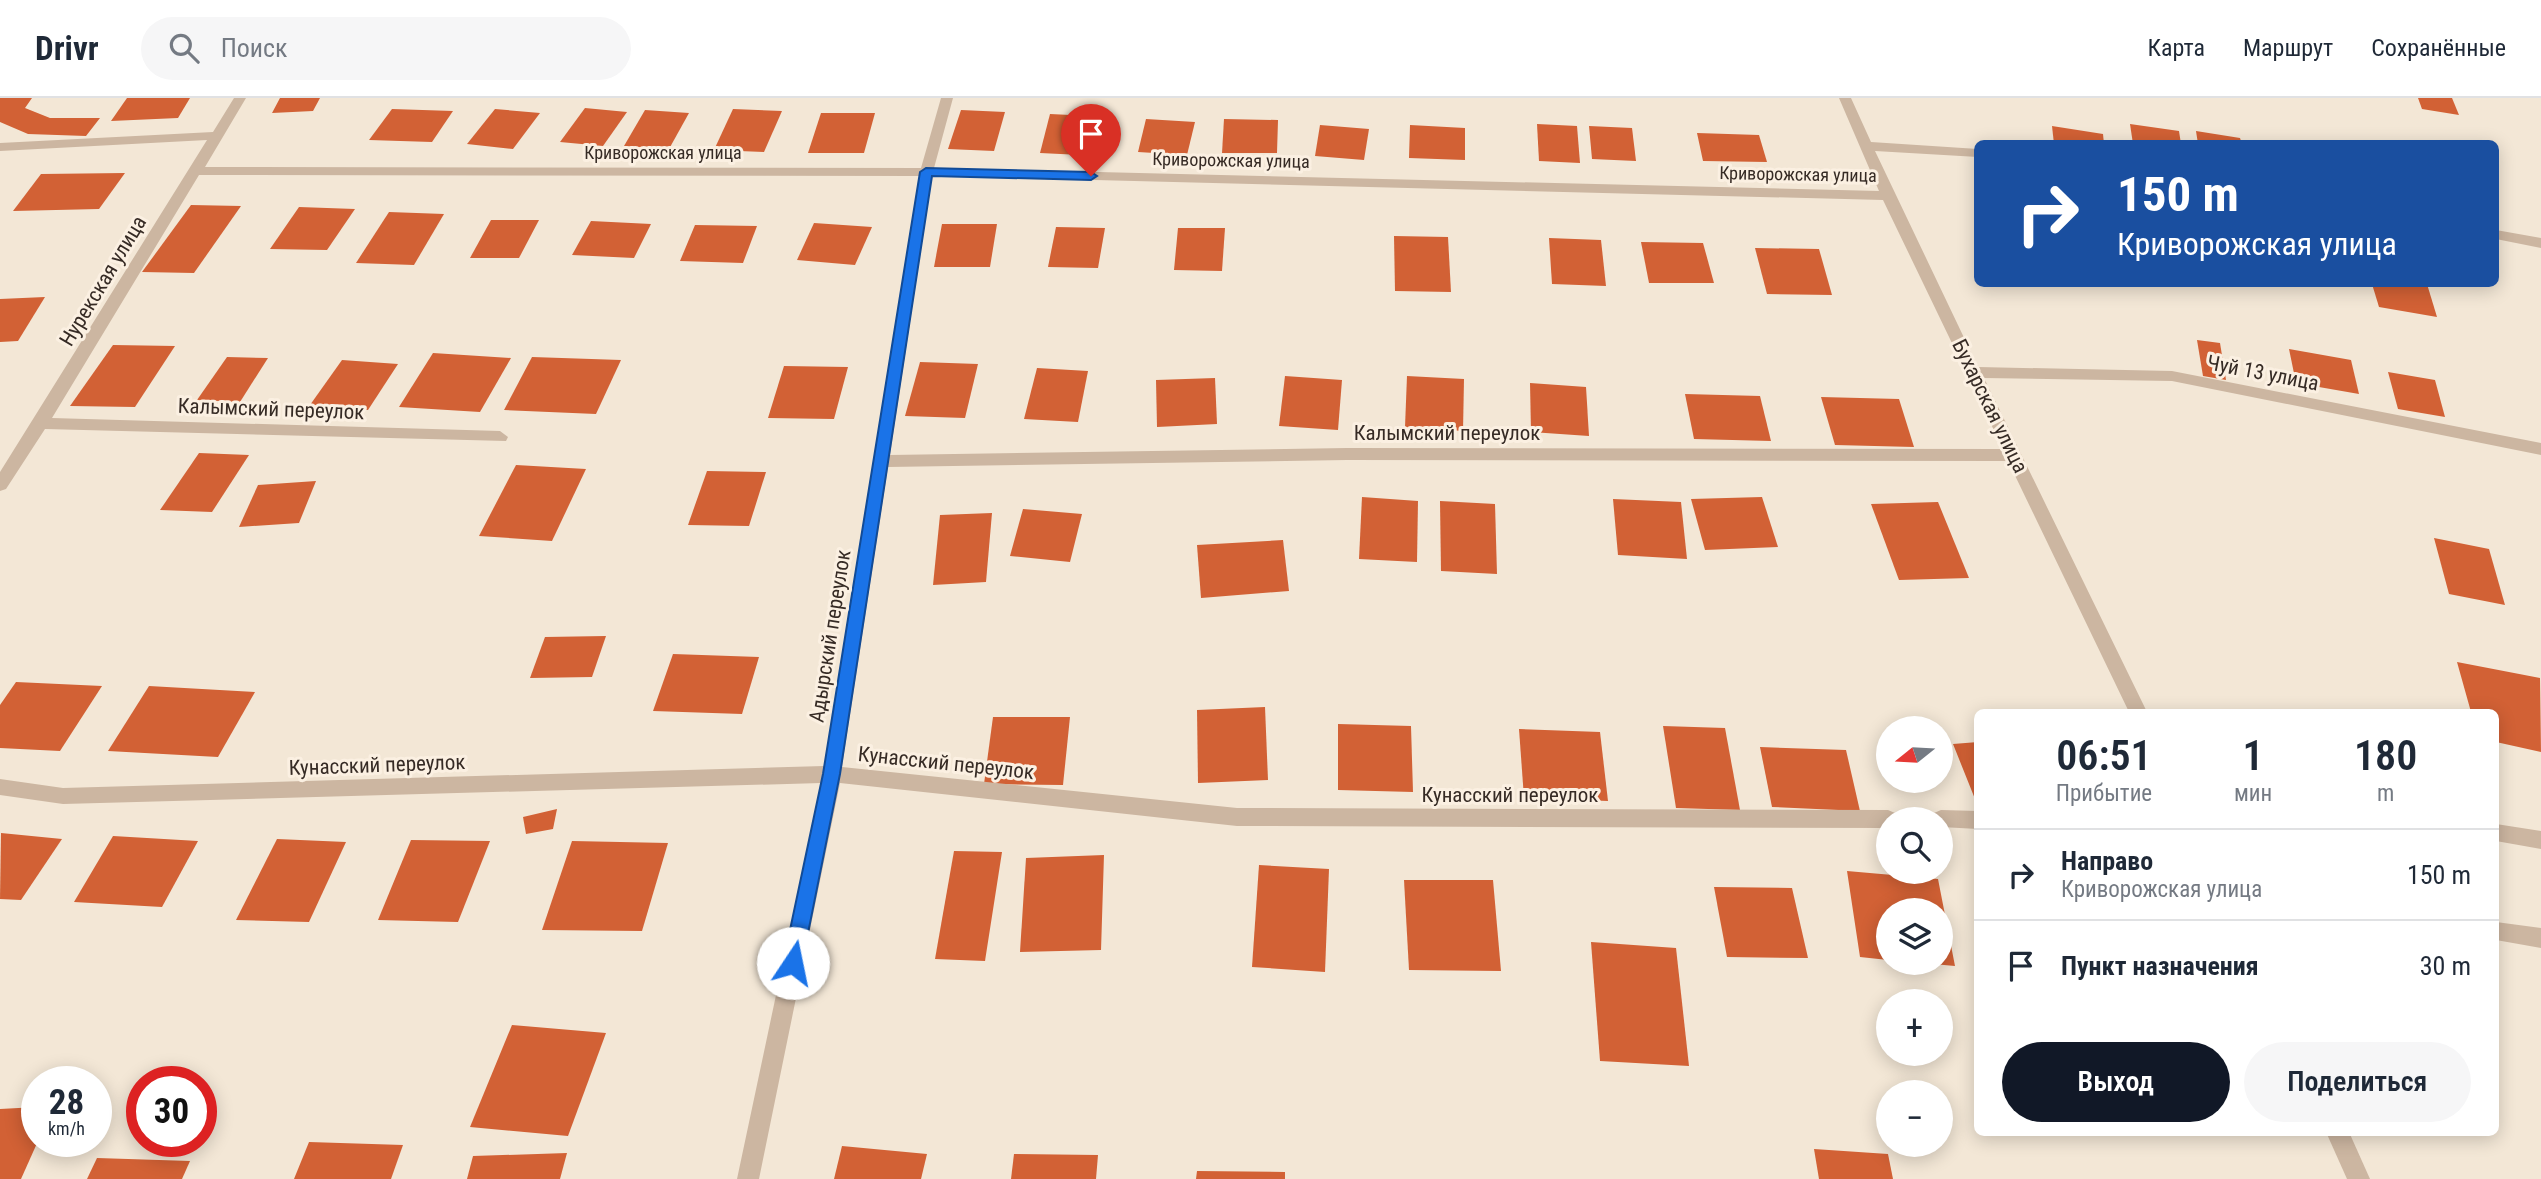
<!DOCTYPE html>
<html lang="ru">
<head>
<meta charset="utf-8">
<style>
	:root { --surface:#fff; --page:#f6f6f7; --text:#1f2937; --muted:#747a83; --line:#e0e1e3; --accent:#111827 }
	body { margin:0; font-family:"Roboto Condensed",sans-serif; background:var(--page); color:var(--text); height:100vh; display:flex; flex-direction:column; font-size:26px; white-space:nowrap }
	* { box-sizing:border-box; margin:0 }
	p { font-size:23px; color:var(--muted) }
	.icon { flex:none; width:38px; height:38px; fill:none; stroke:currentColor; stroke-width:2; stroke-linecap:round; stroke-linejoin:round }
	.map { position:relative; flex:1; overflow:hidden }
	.side { position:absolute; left:1974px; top:611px; width:525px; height:427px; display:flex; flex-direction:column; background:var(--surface); border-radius:10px; box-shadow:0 4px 18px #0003 }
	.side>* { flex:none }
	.banner { position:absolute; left:1974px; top:42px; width:525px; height:147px; border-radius:10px; box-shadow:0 4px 18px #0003; background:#1a4fa0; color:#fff; overflow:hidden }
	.needle { width:46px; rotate:252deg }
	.fabs { position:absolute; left:1876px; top:618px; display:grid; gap:14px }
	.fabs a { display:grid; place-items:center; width:77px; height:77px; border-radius:50%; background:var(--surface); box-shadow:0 4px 18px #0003; font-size:35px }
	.speed { position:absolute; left:21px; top:968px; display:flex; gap:14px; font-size:35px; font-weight:700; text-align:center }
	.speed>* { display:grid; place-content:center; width:91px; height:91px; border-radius:50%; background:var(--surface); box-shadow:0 4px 18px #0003; line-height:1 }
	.speed small { font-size:18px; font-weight:400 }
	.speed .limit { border:10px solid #d22; background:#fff; color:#111 }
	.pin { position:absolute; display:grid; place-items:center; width:60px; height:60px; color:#fff; margin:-72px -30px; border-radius:50% 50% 50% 0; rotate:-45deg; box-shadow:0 0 7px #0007 }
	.pin .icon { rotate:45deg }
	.me { position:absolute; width:77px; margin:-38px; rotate:11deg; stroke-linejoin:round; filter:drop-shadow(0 0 5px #0008) }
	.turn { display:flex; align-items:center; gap:24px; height:147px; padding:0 28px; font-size:32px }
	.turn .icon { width:91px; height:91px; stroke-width:2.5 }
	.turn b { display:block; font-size:49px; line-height:60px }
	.eta { display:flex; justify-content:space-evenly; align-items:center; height:119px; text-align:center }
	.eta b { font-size:42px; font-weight:600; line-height:49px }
	.cta { display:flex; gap:14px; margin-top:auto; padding:14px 28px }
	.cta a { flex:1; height:80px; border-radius:42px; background:var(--accent); color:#fff; font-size:28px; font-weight:600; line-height:80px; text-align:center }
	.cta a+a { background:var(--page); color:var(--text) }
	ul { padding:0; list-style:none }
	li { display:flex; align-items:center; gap:21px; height:91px; padding:0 28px; border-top:2px solid var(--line) }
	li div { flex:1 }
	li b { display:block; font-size:26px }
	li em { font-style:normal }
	header { display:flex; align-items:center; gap:42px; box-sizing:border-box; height:98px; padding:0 35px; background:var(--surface); border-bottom:2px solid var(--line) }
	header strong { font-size:33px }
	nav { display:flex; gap:38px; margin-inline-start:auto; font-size:24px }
	.search { width:490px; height:63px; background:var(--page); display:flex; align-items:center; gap:18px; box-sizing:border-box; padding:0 24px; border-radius:38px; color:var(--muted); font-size:26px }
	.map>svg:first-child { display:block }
</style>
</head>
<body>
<header>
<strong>Drivr</strong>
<div class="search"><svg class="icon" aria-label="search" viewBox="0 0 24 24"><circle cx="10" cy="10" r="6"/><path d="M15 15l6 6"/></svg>Поиск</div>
<nav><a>Карта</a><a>Маршрут</a><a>Сохранённые</a></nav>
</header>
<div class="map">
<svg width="2541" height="1081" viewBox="0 0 2541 1081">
	<rect width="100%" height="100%" fill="#f3e7d6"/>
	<g fill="#d26135">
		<polygon points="0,0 32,0 25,10 50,20 100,20 86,38 28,36 0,24"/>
		<polygon points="127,0 190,0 178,20 111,23"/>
		<polygon points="280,0 320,0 313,13 272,15"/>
		<polygon points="2418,0 2452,0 2459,17 2422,11"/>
		<polygon points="585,10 627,14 603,48 560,44"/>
		<polygon points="392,11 453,13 432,44 369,42"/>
		<polygon points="495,11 540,15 513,51 467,46"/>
		<polygon points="733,11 782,13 764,54 714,52"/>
		<polygon points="645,12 689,15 669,51 624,48"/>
		<polygon points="961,12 1005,14 994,53 948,51"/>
		<polygon points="821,15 875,15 864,55 808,55"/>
		<polygon points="1050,16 1091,18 1081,57 1040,55"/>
		<polygon points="1146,21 1195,24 1187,57 1138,54"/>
		<polygon points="1224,21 1278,22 1277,55 1222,55"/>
		<polygon points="1537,26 1577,28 1580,65 1539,63"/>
		<polygon points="2130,26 2179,33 2181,46 2133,46"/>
		<polygon points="1320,27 1369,31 1364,62 1315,58"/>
		<polygon points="1410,27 1465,30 1465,62 1409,60"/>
		<polygon points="1589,28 1632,30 1636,63 1592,61"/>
		<polygon points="2052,28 2103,36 2104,46 2054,46"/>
		<polygon points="2196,33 2240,40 2242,46 2198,46"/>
		<polygon points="1697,35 1759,37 1767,64 1703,63"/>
		<polygon points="125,75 99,111 13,113 41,76"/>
		<polygon points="191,107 241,108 194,175 142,174"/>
		<polygon points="299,109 355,111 327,152 270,151"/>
		<polygon points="389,114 444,116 414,167 356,165"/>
		<polygon points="491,122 539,122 519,160 470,160"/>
		<polygon points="591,123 651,126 634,160 572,157"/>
		<polygon points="814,125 872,129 855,167 797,162"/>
		<polygon points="942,126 997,126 990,169 934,169"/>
		<polygon points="695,127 757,128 743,165 680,163"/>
		<polygon points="1056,129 1105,130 1098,170 1048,169"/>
		<polygon points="1178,130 1225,130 1222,173 1174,172"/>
		<polygon points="1394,138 1448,139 1451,194 1395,193"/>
		<polygon points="1549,140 1601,142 1606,188 1552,186"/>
		<polygon points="1641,144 1703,145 1714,185 1649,185"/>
		<polygon points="1755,150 1819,151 1832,197 1767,196"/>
		<polygon points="2372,186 2427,186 2437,219 2379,209"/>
		<polygon points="45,199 18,243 0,244 0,201"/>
		<polygon points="2197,242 2220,245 2226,282 2203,278"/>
		<polygon points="113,247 175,248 135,309 70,308"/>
		<polygon points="2289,251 2351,262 2359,296 2296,285"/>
		<polygon points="433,255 511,260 480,314 399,309"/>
		<polygon points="227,259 268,260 240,304 197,302"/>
		<polygon points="532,259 621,262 596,316 504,312"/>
		<polygon points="342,262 398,266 368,312 310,307"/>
		<polygon points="920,264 978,266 965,320 905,318"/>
		<polygon points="784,268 848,269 834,321 768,320"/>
		<polygon points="1037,270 1088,273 1078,324 1024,321"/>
		<polygon points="2388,274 2435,282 2445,319 2398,311"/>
		<polygon points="1285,278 1342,282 1338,332 1279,328"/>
		<polygon points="1407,278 1464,281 1463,333 1405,329"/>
		<polygon points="1215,280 1217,326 1157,329 1156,282"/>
		<polygon points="1530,285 1586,289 1589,338 1531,334"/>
		<polygon points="1685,296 1760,298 1771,343 1694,341"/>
		<polygon points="1821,299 1899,301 1914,349 1835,347"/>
		<polygon points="199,355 249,357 212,414 160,412"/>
		<polygon points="516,367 586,371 552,443 479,438"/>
		<polygon points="707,373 766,374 749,428 688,427"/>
		<polygon points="316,383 299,425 239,429 258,387"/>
		<polygon points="1362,399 1418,403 1417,464 1359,461"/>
		<polygon points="1762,399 1778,449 1705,452 1691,401"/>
		<polygon points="1613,401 1681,404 1687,461 1618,457"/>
		<polygon points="1440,403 1495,406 1497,476 1441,473"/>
		<polygon points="1938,404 1969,480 1899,482 1871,406"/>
		<polygon points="1023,411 1082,416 1070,464 1010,458"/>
		<polygon points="992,415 986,484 933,487 940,417"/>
		<polygon points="2434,440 2489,451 2505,507 2449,496"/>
		<polygon points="1283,442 1289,493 1201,500 1197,447"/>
		<polygon points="606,538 592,579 530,580 545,539"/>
		<polygon points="673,556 759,559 742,616 653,613"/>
		<polygon points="2457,564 2540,580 2541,654 2496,644 2496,614 2471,614"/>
		<polygon points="16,584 102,588 60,653 0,650 0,607"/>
		<polygon points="149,588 255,594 218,659 108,653"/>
		<polygon points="1265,609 1268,682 1198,685 1197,612"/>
		<polygon points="993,619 1070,619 1063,687 984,686"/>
		<polygon points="1338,626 1411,628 1413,694 1338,692"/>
		<polygon points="1663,628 1725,630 1740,712 1676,710"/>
		<polygon points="1519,631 1600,634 1608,703 1524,700"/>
		<polygon points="1978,644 1978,706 1977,706 1953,646"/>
		<polygon points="1760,649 1846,652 1860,713 1772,709"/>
		<polygon points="557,711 553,731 526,736 523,719"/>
		<polygon points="1,735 62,741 21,802 0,801"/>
		<polygon points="113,738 198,743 162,809 74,804"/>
		<polygon points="277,741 346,744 309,824 236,822"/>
		<polygon points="411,742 490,743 458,824 378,822"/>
		<polygon points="572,743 668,745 642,833 542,832"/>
		<polygon points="954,753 1002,754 985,863 935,861"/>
		<polygon points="1104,757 1101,852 1020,854 1026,760"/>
		<polygon points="1259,767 1329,771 1325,874 1252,869"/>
		<polygon points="1847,773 1938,781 1955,868 1933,866 1941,864 1941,812 1888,812 1888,862 1860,859"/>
		<polygon points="1404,782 1493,782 1501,873 1409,872"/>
		<polygon points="1714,789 1792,790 1808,860 1727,859"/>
		<polygon points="1591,844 1676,850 1689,968 1600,963"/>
		<polygon points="512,927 606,935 568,1038 470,1029"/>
		<polygon points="37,1009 38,1043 21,1081 0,1081 0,1011"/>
		<polygon points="309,1044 403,1047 391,1081 294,1081"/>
		<polygon points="842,1048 927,1056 921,1081 834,1081"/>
		<polygon points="1814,1051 1888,1056 1893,1081 1819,1081"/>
		<polygon points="567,1055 560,1081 467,1081 473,1058"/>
		<polygon points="1014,1056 1098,1057 1096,1081 1011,1081"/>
		<polygon points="97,1060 190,1063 182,1081 87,1081"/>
		<polygon points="1197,1073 1285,1074 1285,1081 1196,1081"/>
	</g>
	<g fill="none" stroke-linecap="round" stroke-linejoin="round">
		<g fill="#ccb6a1" fill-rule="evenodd">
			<path d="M234,0H246L205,69L921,70L941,0H953L934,70L1879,93L1839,0H1851L1871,44L1978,51V59L1875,53L1978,269L2172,273L2541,345V357L2172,283L1984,280L2147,614H2129L2008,363L1347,362L888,369L842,669L1237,710L1888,712L1895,715L1898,721H1888V730L1237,728L840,685L759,1081H737L821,685L63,706L0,697V681L63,690L824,668L919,78L199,77L52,320L500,333L508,339L506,343L45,331L6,391L0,393V374L207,42L0,53V45L213,34ZM932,78L1883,102L2003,351L1347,350L890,357Z"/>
			<polygon points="2496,132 2541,140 2541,150 2496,141"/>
			<polygon points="1941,712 1978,713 1978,731 1941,729 1941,721 1931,721 1934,715"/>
			<polygon points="2496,726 2541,733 2541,751 2496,743"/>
			<polygon points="2496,824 2541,830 2541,850 2496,842"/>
			<polygon points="2326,1034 2349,1034 2370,1081 2347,1081"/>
		</g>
	</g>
	<polygon fill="#1a73e8" stroke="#114b97" stroke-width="2" points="926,70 1091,74 1097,78 1091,82 932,78 840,676 802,865 799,871 793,874 786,871 783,865 823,676 920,74"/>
	<g text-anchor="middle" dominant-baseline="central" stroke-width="6" stroke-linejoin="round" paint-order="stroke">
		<g font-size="18" fill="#362b25" stroke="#fbf0e2">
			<text x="663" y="54">Криворожская улица</text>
			<text transform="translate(1231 62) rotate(1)">Криворожская улица</text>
			<text transform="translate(1798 76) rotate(1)">Криворожская улица</text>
		</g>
		<g font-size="21" fill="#362b25" stroke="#fbf0e2">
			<text transform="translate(103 183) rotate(-59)">Нурекская улица</text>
			<text transform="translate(2263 275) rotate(11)">Чуй 13 улица</text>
			<text transform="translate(1990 308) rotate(64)">Бухарская улица</text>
			<text transform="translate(271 311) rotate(2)">Калымский переулок</text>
			<text x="1447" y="335">Калымский переулок</text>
			<text transform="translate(830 538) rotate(-81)">Адырский переулок</text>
			<text transform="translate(946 665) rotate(6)">Кунасский переулок</text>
			<text transform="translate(377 667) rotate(-2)">Кунасский переулок</text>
			<text x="1510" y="697">Кунасский переулок</text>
		</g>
	</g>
</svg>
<div class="fabs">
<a><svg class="needle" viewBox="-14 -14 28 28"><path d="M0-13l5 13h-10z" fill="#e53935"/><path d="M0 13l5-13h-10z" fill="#747a83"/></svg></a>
<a><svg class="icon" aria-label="search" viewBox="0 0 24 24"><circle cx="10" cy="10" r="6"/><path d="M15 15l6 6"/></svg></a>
<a><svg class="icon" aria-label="layers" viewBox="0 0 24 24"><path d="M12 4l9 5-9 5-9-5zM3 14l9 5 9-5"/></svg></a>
<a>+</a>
<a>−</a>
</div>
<div class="speed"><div>28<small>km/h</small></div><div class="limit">30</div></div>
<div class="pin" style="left:1091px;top:78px;background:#d93025"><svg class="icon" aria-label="arrive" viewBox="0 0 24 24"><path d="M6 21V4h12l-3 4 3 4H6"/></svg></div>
<svg class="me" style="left:793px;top:865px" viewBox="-20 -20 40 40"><circle r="19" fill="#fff"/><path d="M0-13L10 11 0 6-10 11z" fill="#1a73e8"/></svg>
<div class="banner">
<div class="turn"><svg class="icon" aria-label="right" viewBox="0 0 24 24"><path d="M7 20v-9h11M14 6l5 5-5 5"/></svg><div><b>150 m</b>Криворожская улица</div></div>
</div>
<section class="side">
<div class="eta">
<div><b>06:51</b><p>Прибытие</p></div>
<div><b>1</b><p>мин</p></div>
<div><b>180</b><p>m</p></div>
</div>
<ul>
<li><svg class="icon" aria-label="right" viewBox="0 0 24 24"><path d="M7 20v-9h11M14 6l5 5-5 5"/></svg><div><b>Направо</b><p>Криворожская улица</p></div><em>150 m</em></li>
<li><svg class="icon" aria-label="arrive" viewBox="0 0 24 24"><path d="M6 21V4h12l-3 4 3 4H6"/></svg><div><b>Пункт назначения</b></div><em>30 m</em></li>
</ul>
<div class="cta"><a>Выход</a><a>Поделиться</a></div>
</section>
</div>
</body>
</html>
